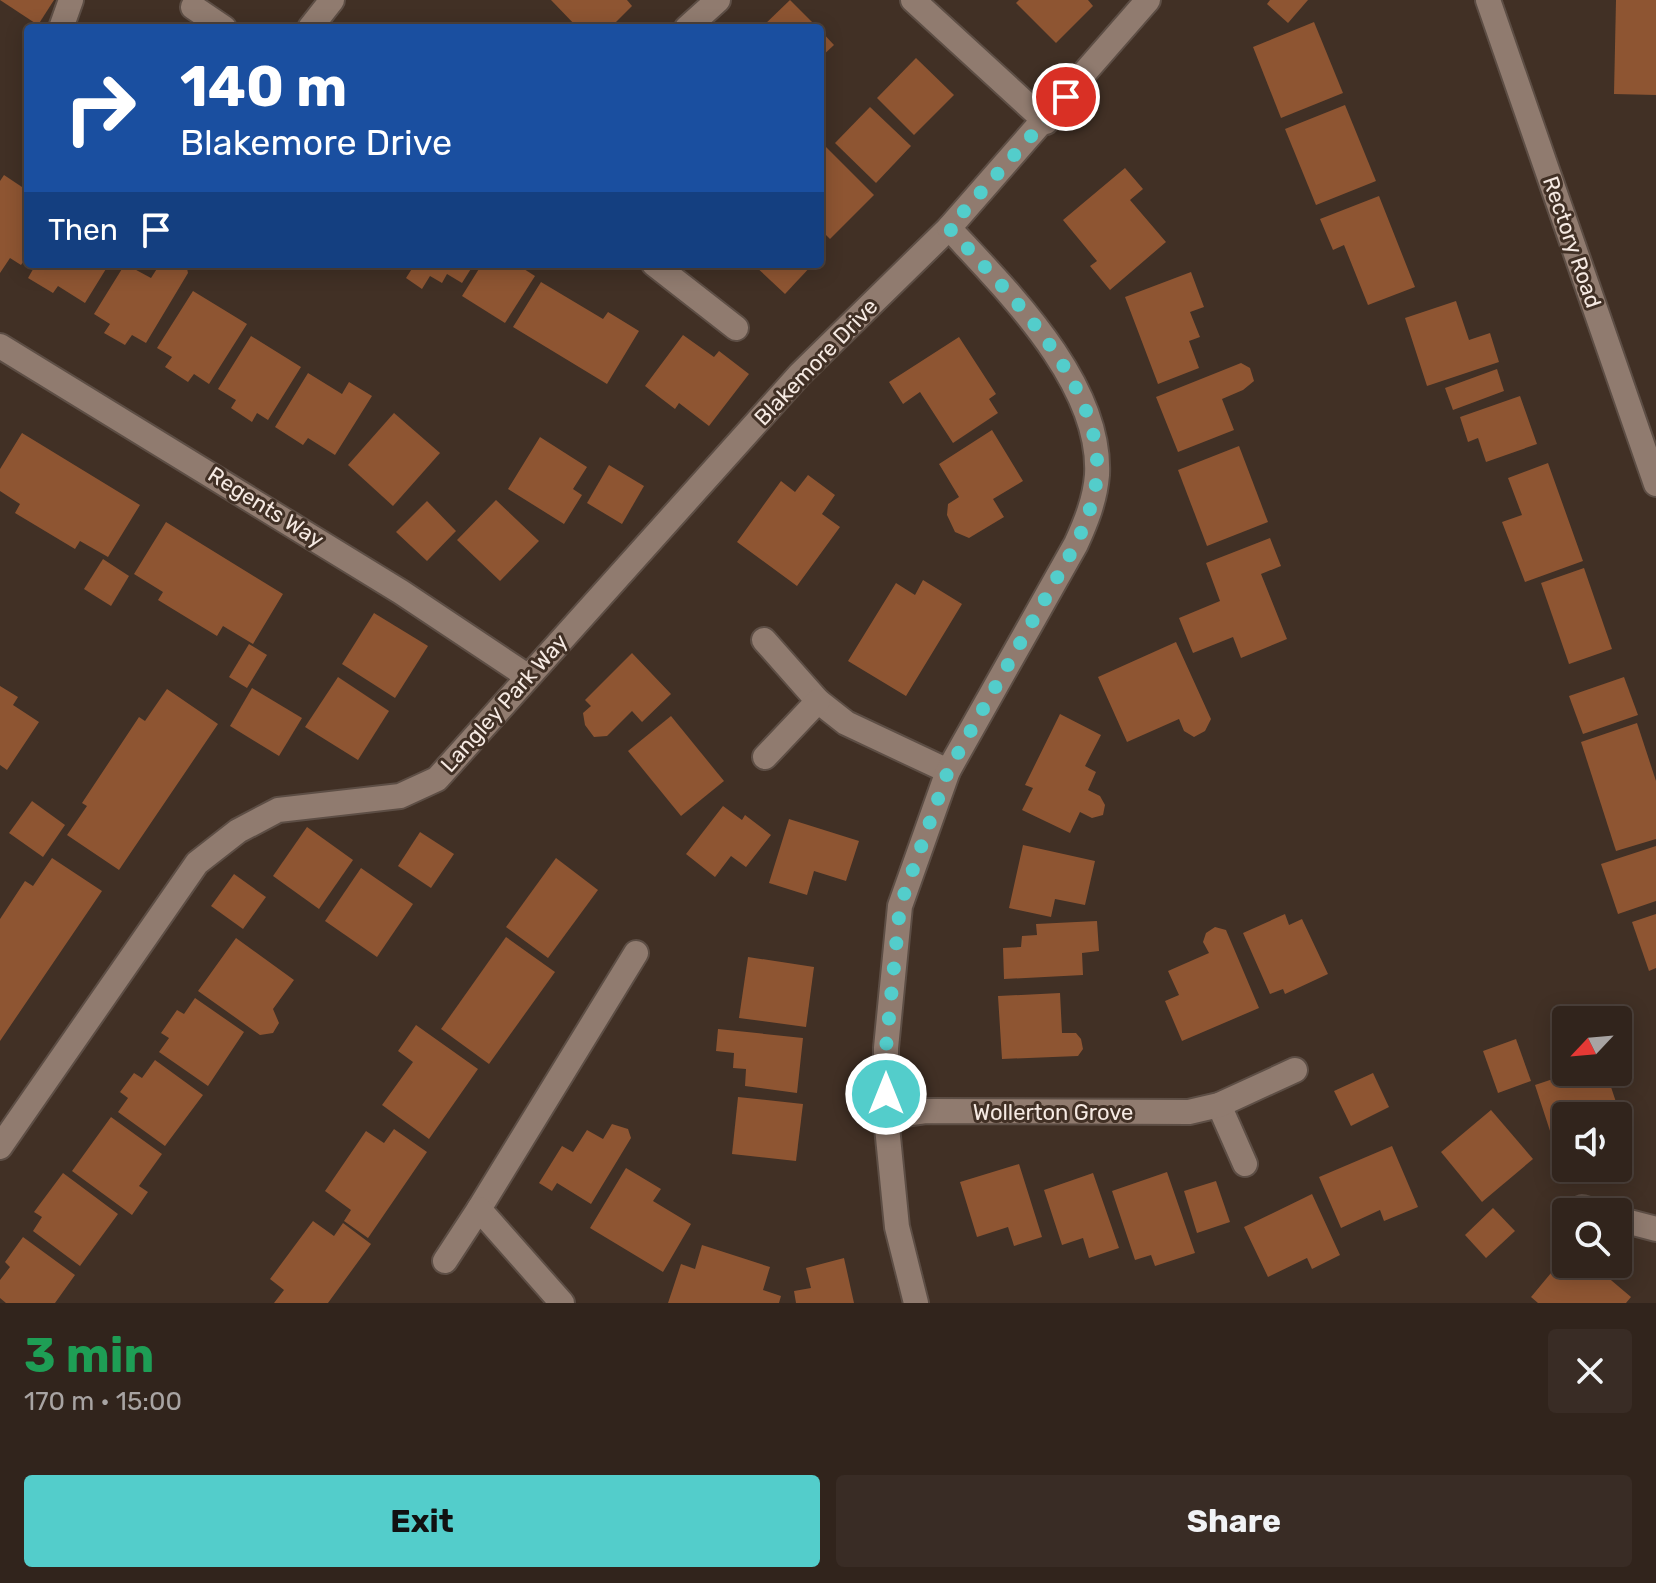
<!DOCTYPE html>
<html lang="en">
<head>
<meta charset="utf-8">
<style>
	:root { --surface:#31241c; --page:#392c25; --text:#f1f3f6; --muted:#a8a4a3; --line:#4c413b; --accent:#53cdcb }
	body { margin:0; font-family:Rubik,sans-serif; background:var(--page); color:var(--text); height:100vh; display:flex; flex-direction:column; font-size:30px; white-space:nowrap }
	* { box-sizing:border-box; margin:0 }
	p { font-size:26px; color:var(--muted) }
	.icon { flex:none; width:44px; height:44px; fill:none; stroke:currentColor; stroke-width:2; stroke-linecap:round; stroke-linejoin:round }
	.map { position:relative; height:1303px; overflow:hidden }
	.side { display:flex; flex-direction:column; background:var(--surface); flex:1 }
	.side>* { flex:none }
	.banner { position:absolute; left:24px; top:24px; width:800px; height:244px; border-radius:8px; box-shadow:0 4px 20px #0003,0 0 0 2px var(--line); background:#1a4fa0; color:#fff; overflow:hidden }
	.needle { width:52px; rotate:244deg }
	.controls { position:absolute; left:1552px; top:1006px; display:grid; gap:16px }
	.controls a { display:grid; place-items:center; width:80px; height:80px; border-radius:8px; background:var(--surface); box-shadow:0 4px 20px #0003,0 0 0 2px var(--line); font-size:40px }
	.pin { position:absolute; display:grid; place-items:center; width:68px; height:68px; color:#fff; margin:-34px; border:4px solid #fff; border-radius:50%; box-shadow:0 2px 8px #0007 }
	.me { position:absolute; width:88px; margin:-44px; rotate:0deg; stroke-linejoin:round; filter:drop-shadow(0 0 6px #0008) }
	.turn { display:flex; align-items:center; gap:28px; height:168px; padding:0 24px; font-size:36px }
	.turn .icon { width:104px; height:104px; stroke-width:2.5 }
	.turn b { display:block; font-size:56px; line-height:68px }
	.then { display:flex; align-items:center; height:76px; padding:0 24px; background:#0003; gap:16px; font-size:30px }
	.round { display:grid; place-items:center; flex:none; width:84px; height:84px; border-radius:8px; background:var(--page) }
	.headline { display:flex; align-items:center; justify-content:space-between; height:136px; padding:0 24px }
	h1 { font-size:48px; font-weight:700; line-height:60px; color:#1e9e55 }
	.primary-button { display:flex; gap:16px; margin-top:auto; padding:16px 24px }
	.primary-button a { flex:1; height:92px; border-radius:8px; background:var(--accent); color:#111; font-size:32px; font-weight:700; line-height:92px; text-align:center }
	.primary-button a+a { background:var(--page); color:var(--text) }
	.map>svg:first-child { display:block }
</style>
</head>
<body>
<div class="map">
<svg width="1656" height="1303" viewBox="0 0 1656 1303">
	<rect width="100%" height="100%" fill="#413025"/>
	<g fill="#8e5532">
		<polygon points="0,0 54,0 38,25"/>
		<polygon points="551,0 627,0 632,6 610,28 578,28"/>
		<polygon points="790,0 818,28 761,28"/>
		<polygon points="1019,0 1088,0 1093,6 1056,43 1016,3"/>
		<polygon points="1270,0 1308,0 1288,23 1267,4"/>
		<polygon points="1616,0 1656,0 1656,95 1614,94"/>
		<polygon points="1314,22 1343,93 1281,118 1253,47"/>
		<polygon points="820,30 834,45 820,58"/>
		<polygon points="916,58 954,95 914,135 877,98"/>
		<polygon points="1345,105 1376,181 1316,205 1285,129"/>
		<polygon points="870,107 911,146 876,183 835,143"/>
		<polygon points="820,141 874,195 830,239 820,229"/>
		<polygon points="1125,168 1143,189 1130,200 1166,242 1110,290 1090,266 1097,261 1063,220"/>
		<polygon points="4,175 28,191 28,255 21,265 10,258 0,273 0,181"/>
		<polygon points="1379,196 1415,287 1368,305 1344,245 1333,250 1320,219"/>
		<polygon points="36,264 109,264 85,303 58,286 53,293 28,278"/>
		<polygon points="125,264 151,278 160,264 186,264 188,273 146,343 132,335 125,345 104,333 110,324 94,314"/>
		<polygon points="415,264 474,264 462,283 447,274 442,283 430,276 422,289 406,278"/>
		<polygon points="482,264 516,264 535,276 505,323 462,296"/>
		<polygon points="753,264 813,264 785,294"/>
		<polygon points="1191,272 1204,307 1190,312 1200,337 1189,341 1199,368 1158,384 1125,297"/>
		<polygon points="541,282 603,319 608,312 639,331 607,384 513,327"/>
		<polygon points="193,291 247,324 209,384 194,374 188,382 165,367 172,357 157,348"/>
		<polygon points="1456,301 1469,340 1490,333 1499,362 1427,386 1405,318"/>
		<polygon points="683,335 714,357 719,351 749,374 709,426 679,403 675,409 645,386"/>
		<polygon points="251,336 301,367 268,420 257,413 252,422 231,408 236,400 218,389"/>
		<polygon points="959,337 996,394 989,399 998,413 953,443 920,392 903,404 889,382"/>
		<polygon points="1241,363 1250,368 1254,381 1243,390 1222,399 1234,430 1178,452 1156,397"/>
		<polygon points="1497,369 1504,391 1453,410 1445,388"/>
		<polygon points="308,373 342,394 349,382 372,396 335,455 308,438 303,445 275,427"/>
		<polygon points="1520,396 1537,444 1486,462 1478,438 1468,442 1460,417"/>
		<polygon points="394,413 440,453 393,506 348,465"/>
		<polygon points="992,430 1023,481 993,499 1004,517 969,538 955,532 947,515 948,504 959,497 939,464"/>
		<polygon points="22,433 140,505 108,557 80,541 75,549 15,513 20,504 0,491 0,469"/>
		<polygon points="540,437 587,467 573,489 582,495 564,524 508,489"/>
		<polygon points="1239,446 1268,522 1207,546 1178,470"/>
		<polygon points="1548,463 1583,561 1525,582 1502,522 1522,515 1508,478"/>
		<polygon points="609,465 644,486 622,524 587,503"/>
		<polygon points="808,475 835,495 822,514 840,527 797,586 737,542 781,481 795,492"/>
		<polygon points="496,500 539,541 500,581 457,540"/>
		<polygon points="427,501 456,531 427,561 396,532"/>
		<polygon points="166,522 283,594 253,644 223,626 217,636 158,600 163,592 134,574"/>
		<polygon points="1270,538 1281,566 1261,574 1287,639 1241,658 1233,637 1193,653 1179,618 1220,601 1206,563"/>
		<polygon points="103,559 129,576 111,606 84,589"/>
		<polygon points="1584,568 1612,649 1569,664 1541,583"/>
		<polygon points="923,580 962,604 906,696 848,661 896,583 915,595"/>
		<polygon points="374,613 428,646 395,698 342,664"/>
		<polygon points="1176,642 1211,719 1205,731 1194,737 1184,731 1179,719 1127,742 1098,677"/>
		<polygon points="249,644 267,655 247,688 229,677"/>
		<polygon points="632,653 671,694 642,722 632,711 607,736 594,737 585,725 583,713 591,706 585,700"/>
		<polygon points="338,677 389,711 358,760 305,727"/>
		<polygon points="1624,677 1638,715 1583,734 1569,696"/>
		<polygon points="0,686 18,697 13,705 39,722 7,770 0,765"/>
		<polygon points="252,688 302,718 279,756 230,726"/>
		<polygon points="167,689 218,724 119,870 67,835 87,806 82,803 139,717 145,721"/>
		<polygon points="1060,714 1101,735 1085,766 1096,772 1088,790 1100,796 1105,805 1103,815 1092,818 1080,812 1070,833 1022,810 1033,788 1025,785"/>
		<polygon points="671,716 724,781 681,816 628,751"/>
		<polygon points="1637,723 1656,781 1656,839 1616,851 1581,742"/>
		<polygon points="32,801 65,825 43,857 9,833"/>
		<polygon points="723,806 742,820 745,815 771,835 746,867 731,856 715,877 686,854"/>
		<polygon points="789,819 859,841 846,881 814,871 807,895 769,883"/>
		<polygon points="307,827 353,860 319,909 273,876"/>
		<polygon points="420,832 454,854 431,888 398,866"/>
		<polygon points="1023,845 1095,861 1085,905 1055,899 1051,917 1009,908"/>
		<polygon points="1656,846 1656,901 1618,914 1601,864"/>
		<polygon points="52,858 102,891 0,1041 0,919 25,881 33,886"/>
		<polygon points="556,858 598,890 548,958 506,927"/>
		<polygon points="361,868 413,904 377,957 325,921"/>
		<polygon points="234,874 266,897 243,929 211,906"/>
		<polygon points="1285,914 1289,925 1302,919 1328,974 1285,994 1283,989 1270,994 1243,933"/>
		<polygon points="1656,914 1656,968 1649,971 1632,922"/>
		<polygon points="1097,921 1099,951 1082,953 1083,975 1004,979 1003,948 1021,947 1022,936 1037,935 1036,924"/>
		<polygon points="1215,927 1226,930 1259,1008 1182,1041 1165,1001 1179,995 1168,971 1209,953 1203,942 1206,933"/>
		<polygon points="506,937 555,972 489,1064 441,1029"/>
		<polygon points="236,938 294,980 273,1009 279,1023 273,1033 260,1035 198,991"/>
		<polygon points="748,957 814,967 806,1027 739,1018"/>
		<polygon points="1060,993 1062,1033 1076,1033 1081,1039 1083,1049 1078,1056 1002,1059 998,996"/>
		<polygon points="195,998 244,1032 208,1086 159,1052 169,1038 161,1033 177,1010 184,1014"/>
		<polygon points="416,1025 478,1069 429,1139 382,1105 413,1062 398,1051"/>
		<polygon points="718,1029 803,1038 797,1093 745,1086 746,1069 733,1068 734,1053 716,1051"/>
		<polygon points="1516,1039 1531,1081 1498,1093 1483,1051"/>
		<polygon points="155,1060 203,1095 165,1146 118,1112 128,1098 120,1092 134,1073 142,1078"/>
		<polygon points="1574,1072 1606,1072 1625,1129 1618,1131 1618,1116 1566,1116 1566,1129 1551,1134 1535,1085"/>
		<polygon points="1373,1073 1389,1107 1351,1126 1334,1091"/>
		<polygon points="738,1097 803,1104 796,1161 732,1154"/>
		<polygon points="1491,1110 1533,1159 1482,1202 1441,1152"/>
		<polygon points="111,1117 162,1154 139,1186 148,1192 132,1215 72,1171"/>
		<polygon points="612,1124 628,1129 631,1138 591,1204 557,1183 552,1191 539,1183 562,1146 573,1152 587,1130 603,1139"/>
		<polygon points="394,1129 427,1152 368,1238 344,1221 351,1210 325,1191 366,1131 384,1143"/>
		<polygon points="1392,1146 1418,1207 1384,1221 1380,1210 1341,1228 1319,1177"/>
		<polygon points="1019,1164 1042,1237 1014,1246 1008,1227 977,1237 960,1182"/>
		<polygon points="626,1168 661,1189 653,1201 691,1224 663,1272 590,1228"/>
		<polygon points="1167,1172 1195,1253 1155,1266 1151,1255 1135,1260 1112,1191"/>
		<polygon points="63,1173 118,1214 80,1266 33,1231 42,1217 34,1212"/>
		<polygon points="1093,1173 1119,1248 1089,1258 1083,1238 1062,1245 1044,1190"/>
		<polygon points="1216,1181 1230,1222 1197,1233 1184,1191"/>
		<polygon points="1312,1194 1340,1255 1312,1269 1307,1258 1268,1277 1244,1227"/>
		<polygon points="1493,1208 1515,1231 1486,1258 1465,1235"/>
		<polygon points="313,1221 334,1236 343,1223 371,1244 328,1303 274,1303 284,1290 270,1279"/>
		<polygon points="23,1237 75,1275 55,1303 6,1303 0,1298 0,1280 10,1267 5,1262"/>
		<polygon points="702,1245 770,1267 763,1290 781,1296 779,1303 668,1303 681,1264 695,1269"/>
		<polygon points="1566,1255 1566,1264 1592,1264 1631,1297 1626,1303 1538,1303 1531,1297"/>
		<polygon points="844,1258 854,1303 796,1303 794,1291 811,1288 806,1268"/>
	</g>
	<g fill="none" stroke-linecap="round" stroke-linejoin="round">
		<g stroke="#5d4e45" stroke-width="28">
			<g id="minor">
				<polyline points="913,0 1046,122"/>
				<polyline points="1488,0 1656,484"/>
				<polyline points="193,7 224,28"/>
				<polyline points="61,28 71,0"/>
				<polyline points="310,28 332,0"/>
				<polyline points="687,28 718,0"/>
				<polyline points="654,264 736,328"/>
				<polyline points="0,346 401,592 527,676"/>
				<polyline points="764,640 818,701 846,723 948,771"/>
				<polyline points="765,757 818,701"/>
				<polyline points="1219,1105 1245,1164"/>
				<polyline points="886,1117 927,1111 1189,1112 1219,1105 1295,1070"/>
				<polyline points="0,1147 197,863 238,831 278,810 400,796 437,779 800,374 949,228 1148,0"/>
				<polyline points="1582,1208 1595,1212"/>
				<polyline points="479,1209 636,953"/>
				<polyline points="1618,1219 1656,1229"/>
				<polyline points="445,1261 479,1209 562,1303"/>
				<path d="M916,1303L897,1227L886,1117V1048L900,906L948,771L1076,544C1086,522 1095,500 1097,475C1102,383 1006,290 949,228"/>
			</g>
		</g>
		<use href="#minor" stroke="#907b6f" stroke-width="24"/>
	</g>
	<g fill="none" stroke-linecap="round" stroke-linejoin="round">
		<path stroke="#53cdcb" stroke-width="14" stroke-dasharray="0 25.2" d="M886,1094V1048L900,906L948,771L1076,544C1086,522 1095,500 1097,474C1102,382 1006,291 949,228L1066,97"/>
	</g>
	<g text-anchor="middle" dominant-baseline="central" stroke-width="6" stroke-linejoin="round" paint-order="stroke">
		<g font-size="22" fill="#f5e9e2" stroke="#413025">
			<text transform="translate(1572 242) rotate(71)">Rectory Road</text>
			<text transform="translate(816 362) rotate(-46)">Blakemore Drive</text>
			<text transform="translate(266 507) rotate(32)">Regents Way</text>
			<text transform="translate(504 703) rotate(-48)">Langley Park Way</text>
			<text x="1053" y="1112">Wollerton Grove</text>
		</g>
	</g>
</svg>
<div class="controls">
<a><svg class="needle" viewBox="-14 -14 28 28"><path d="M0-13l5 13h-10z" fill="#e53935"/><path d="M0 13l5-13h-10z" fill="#a8a4a3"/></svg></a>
<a><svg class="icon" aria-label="sound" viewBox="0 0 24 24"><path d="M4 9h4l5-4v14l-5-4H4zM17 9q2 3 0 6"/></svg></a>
<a><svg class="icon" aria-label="search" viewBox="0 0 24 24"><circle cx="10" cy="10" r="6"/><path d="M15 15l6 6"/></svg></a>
</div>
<div class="pin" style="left:1066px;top:97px;background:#d93025"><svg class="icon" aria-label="arrive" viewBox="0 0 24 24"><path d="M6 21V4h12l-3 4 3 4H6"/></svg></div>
<svg class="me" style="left:886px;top:1094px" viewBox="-20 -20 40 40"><circle r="17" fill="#53cdcb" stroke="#fff" stroke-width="3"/><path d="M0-11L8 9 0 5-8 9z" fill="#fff"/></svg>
<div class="banner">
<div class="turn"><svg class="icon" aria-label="right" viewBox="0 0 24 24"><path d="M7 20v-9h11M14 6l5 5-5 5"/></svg><div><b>140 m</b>Blakemore Drive</div></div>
<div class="then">Then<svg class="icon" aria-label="arrive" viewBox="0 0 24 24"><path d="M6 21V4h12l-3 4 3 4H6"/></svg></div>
</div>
</div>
<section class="side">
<div class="headline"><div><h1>3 min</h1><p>170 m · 15:00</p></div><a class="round"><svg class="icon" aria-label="close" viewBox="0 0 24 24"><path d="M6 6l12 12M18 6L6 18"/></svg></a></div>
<div class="primary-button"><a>Exit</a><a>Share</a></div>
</section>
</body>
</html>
